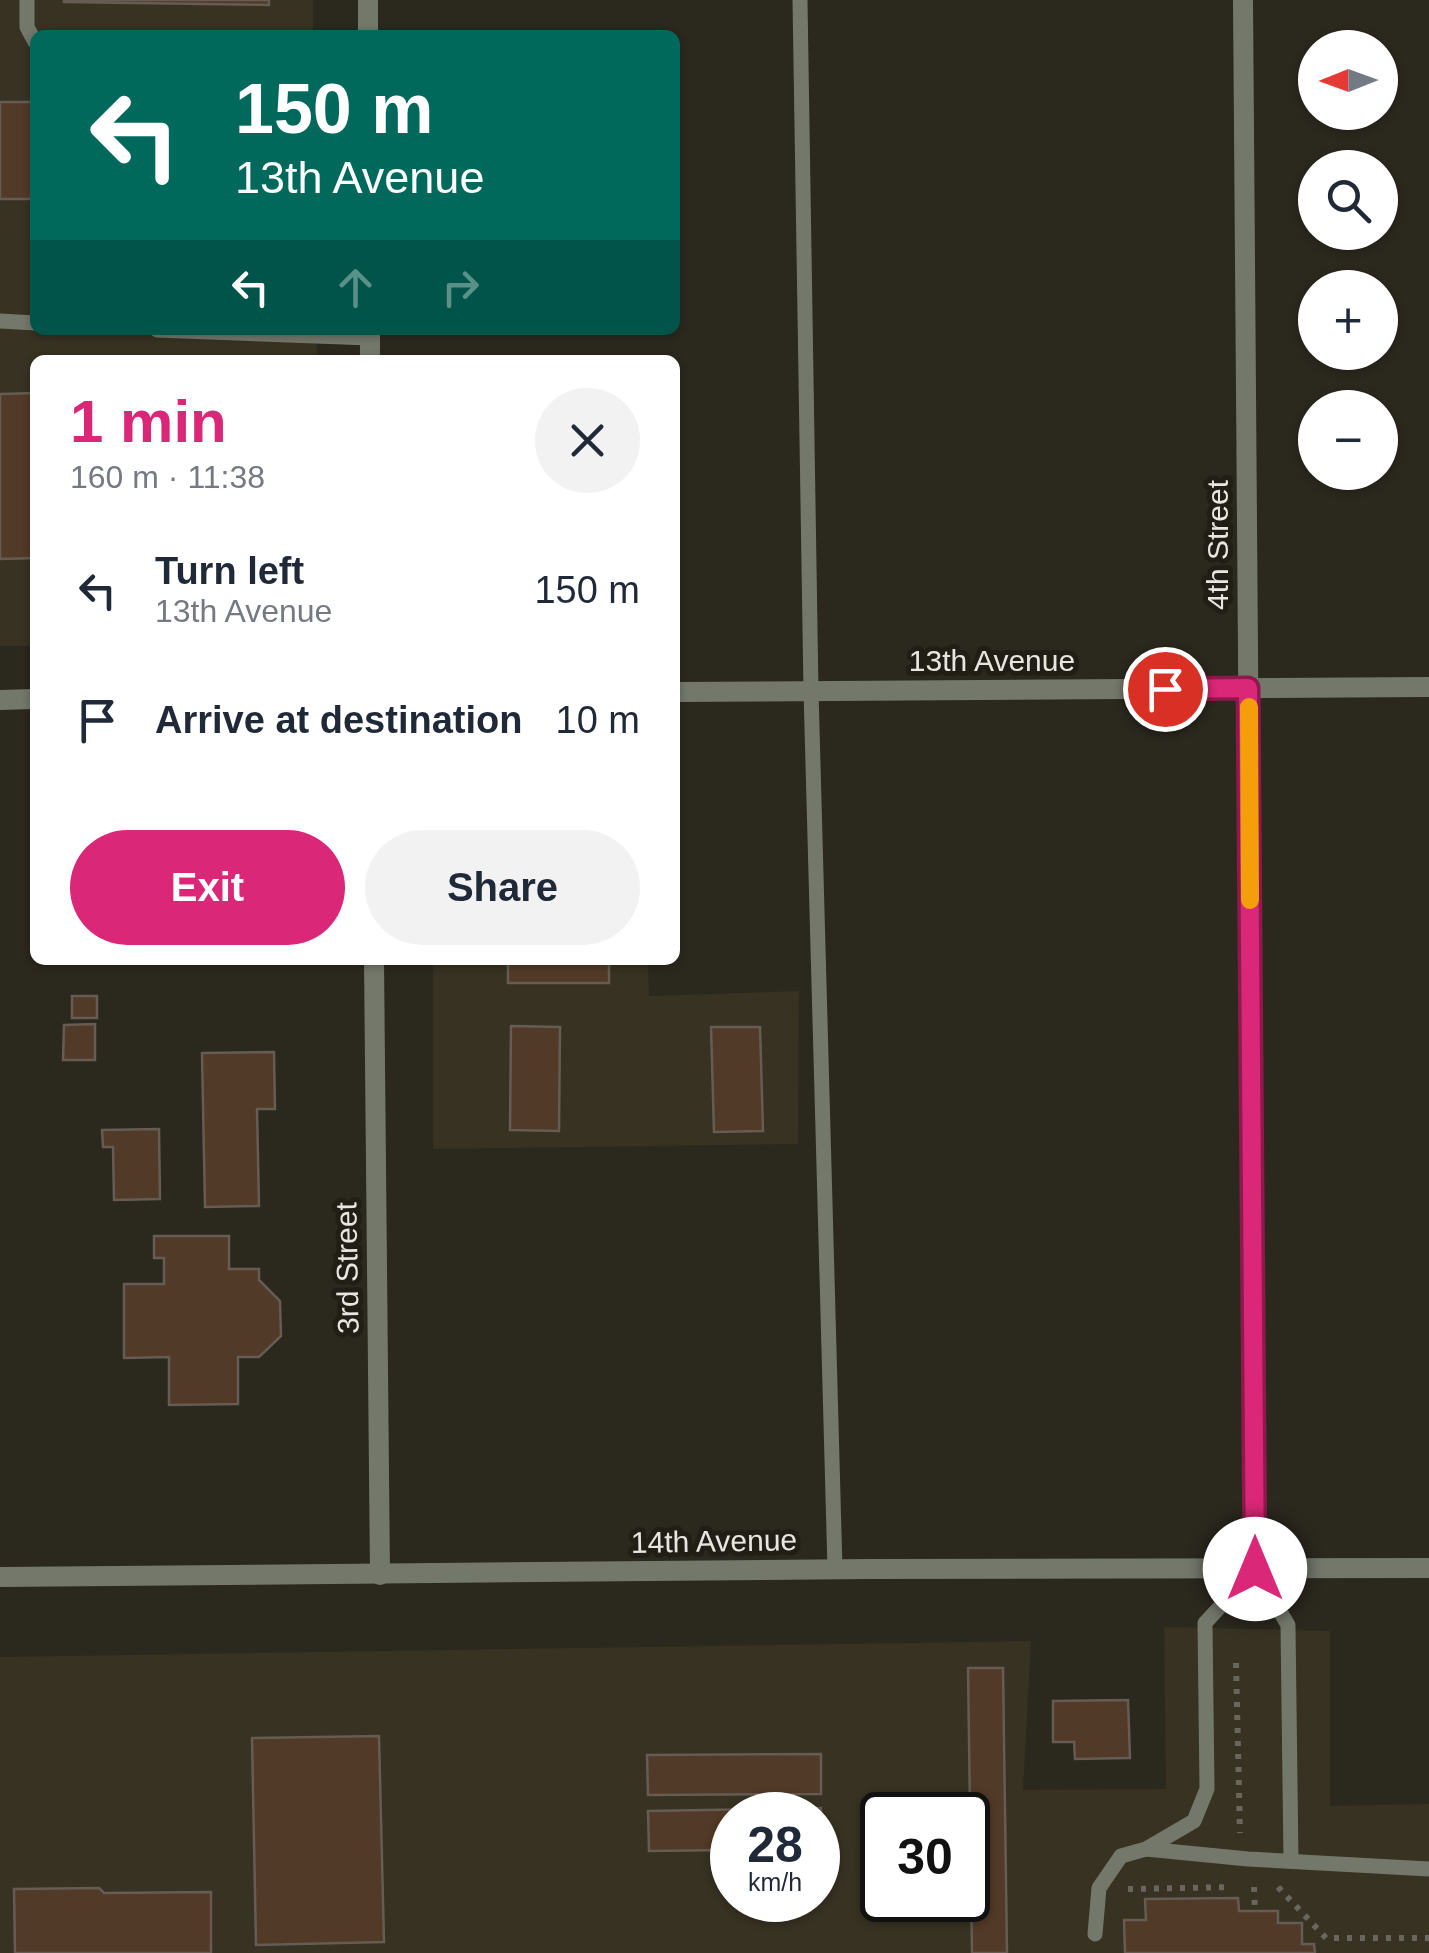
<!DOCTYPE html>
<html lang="en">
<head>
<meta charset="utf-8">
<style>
	:root { --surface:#fff; --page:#f2f2f3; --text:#1f2937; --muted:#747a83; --accent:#db2777 }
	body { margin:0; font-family:Helvetica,sans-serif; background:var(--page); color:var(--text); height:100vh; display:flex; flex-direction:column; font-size:38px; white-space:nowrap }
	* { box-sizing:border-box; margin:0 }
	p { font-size:32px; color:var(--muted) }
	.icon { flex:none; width:55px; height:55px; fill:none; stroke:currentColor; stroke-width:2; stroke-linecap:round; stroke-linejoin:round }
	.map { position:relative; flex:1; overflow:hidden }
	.sheet { position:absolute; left:30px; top:355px; width:650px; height:610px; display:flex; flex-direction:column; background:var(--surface); border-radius:15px; box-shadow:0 2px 8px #0004 }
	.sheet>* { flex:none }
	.hud { position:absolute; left:30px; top:30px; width:650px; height:305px; border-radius:15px; box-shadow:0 2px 8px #0004; background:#00695c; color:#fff; overflow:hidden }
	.needle { width:65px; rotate:269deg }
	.controls { position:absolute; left:1298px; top:30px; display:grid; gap:20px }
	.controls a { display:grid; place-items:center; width:100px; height:100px; border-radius:50%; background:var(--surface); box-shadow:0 2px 8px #0004; font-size:50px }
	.speed { position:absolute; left:710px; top:1792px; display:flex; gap:20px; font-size:50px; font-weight:700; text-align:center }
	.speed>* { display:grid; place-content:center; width:130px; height:130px; border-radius:50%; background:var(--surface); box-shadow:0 2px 8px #0004; line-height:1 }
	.speed small { font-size:25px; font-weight:400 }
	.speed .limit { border:5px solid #111; border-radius:15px; background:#fff; color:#111 }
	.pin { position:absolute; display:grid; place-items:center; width:85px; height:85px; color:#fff; margin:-42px; border:5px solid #fff; border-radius:50%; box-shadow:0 2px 10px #0007 }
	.me { position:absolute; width:110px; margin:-55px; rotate:0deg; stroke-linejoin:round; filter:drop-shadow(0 0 8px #0008) }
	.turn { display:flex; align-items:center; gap:35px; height:210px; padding:0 40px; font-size:45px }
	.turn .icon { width:130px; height:130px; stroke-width:2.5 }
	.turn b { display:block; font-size:70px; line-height:85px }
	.lanes { display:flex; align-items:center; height:95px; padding:0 40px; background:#0003; justify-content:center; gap:50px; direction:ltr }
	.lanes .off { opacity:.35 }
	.round { display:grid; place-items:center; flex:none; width:105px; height:105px; border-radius:52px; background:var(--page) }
	.overview { display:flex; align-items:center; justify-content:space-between; height:170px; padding:0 40px }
	h1 { font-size:60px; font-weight:700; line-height:75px; color:var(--accent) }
	.cta { display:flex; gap:20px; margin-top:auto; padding:20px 40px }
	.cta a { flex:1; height:115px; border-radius:60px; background:var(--accent); color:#fff; font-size:40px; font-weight:700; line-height:115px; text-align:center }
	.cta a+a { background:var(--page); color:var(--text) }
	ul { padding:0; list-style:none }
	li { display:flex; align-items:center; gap:30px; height:130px; padding:0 40px }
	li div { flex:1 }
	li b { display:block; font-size:38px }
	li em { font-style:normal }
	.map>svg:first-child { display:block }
</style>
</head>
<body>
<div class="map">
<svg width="1429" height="1953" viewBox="0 0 1429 1953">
	<rect width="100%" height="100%" fill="#2b281e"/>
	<g fill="#373222" fill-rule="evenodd">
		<polygon points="0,0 313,0 313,35 35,35 35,330 316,330 317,360 35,360 35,646 0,646"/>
		<polygon points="433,960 648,960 649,996 799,991 798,1144 433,1149"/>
		<path d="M1164,1627L1330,1631V1806L1429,1804V1953H0V1657L1031,1641L1023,1790L1166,1789ZM732,1815H818V1900H732ZM882,1815H968V1900H882Z"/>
	</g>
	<g fill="#513a27" stroke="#665c54" stroke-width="2.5">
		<polygon points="64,0 269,0 269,5 64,2"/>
		<rect x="0" y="102" width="35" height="97"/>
		<polygon points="35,393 35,558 0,559 0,394"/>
		<rect x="508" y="960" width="101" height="23"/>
		<rect x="72" y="996" width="25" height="22"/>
		<polygon points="95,1024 95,1060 63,1060 64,1025"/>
		<polygon points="511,1026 560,1027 559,1131 510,1130"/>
		<polygon points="711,1027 760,1027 763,1131 714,1132"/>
		<polygon points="274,1052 275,1109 257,1109 259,1206 205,1207 202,1053"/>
		<polygon points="159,1129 160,1199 114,1200 113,1147 103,1147 102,1130"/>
		<polygon points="154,1236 229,1236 229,1269 259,1269 259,1280 280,1301 281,1336 259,1357 238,1357 238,1404 169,1405 169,1357 124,1358 124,1284 164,1284 164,1258 154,1258"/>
		<polygon points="968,1668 1003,1668 1007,1953 972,1953"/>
		<polygon points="1128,1700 1130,1758 1075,1759 1074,1742 1053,1742 1053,1701"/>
		<polygon points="379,1736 384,1942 256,1945 252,1738"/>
		<polygon points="821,1754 821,1794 648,1795 647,1755"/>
		<polygon points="821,1808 821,1848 818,1848 818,1815 732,1815 732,1850 649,1851 648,1811"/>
		<polygon points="99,1888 104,1893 211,1892 211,1953 15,1953 14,1889"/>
		<polygon points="1238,1898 1239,1911 1278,1911 1278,1923 1302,1923 1302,1944 1314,1944 1315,1953 1125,1953 1124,1920 1146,1920 1145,1899"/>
	</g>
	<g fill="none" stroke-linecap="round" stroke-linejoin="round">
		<g stroke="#69665e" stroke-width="6" stroke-dasharray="5 8" stroke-linecap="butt">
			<polyline points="1236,1663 1240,1833"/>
			<polyline points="1254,1887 1255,1911"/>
			<polyline points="1278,1887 1326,1938 1429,1938"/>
			<polyline points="1128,1889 1231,1887"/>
		</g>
		<g stroke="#74786b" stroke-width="15">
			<polyline points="27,0 27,27 35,42"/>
			<polyline points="800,0 811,691 835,1569"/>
			<polyline points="0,321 35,323"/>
			<polyline points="157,330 370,338"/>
			<polyline points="1146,1849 1248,1859 1429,1869"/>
			<polyline points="1095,1934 1099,1888 1121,1856 1146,1849 1194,1821 1207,1789 1205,1623 1255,1569 1288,1625 1291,1861"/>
		</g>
		<g stroke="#74786b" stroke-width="20">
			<polyline points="368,0 368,35"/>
			<polyline points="1243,0 1255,1569"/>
			<polyline points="370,330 370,360"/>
			<polyline points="675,692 1429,687"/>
			<polyline points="0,700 35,699"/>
			<polyline points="374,960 380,1575"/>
		</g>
		<polyline stroke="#74786b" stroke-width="20" points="0,1577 869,1569 1429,1568"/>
	</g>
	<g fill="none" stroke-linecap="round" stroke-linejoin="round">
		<g stroke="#8e194d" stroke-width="25">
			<polyline id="route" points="1165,689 1248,688 1255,1569"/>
		</g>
		<use href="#route" stroke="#db2777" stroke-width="18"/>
		<polyline stroke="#f59e0b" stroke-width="18" points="1249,707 1250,900"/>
	</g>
	<g text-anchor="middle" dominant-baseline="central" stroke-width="10" stroke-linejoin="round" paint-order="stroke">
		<g font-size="30" fill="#e8e6e0" stroke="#211e15">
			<text transform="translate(1217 545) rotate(-90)">4th Street</text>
			<text x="992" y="660">13th Avenue</text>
			<text transform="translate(347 1268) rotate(-91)">3rd Street</text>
			<text transform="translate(714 1541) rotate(-1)">14th Avenue</text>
		</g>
	</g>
</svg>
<div class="controls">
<a><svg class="needle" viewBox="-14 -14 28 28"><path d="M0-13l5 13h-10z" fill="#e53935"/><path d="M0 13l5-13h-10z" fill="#747a83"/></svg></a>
<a><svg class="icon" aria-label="search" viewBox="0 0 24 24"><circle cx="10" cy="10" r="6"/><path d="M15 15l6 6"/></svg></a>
<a>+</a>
<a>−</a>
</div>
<div class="speed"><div>28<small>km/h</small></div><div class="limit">30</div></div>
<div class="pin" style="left:1165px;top:689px;background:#d93025"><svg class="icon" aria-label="arrive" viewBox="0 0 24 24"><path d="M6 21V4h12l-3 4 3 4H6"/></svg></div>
<svg class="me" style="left:1255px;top:1569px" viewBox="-20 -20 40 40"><circle r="19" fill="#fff"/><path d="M0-13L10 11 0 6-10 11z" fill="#db2777"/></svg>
<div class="hud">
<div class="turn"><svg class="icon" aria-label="left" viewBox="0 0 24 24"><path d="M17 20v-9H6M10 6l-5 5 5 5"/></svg><div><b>150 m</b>13th Avenue</div></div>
<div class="lanes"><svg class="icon" aria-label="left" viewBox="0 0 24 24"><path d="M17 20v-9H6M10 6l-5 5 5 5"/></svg><svg class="icon off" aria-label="ahead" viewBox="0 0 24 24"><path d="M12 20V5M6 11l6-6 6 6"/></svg><svg class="icon off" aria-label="right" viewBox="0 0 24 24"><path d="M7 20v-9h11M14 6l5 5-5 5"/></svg></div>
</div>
<section class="sheet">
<div class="overview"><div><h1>1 min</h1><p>160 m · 11:38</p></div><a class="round"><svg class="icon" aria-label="close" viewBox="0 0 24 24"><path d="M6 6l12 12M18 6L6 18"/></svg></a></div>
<ul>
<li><svg class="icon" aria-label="left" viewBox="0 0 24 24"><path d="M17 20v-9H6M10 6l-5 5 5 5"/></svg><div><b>Turn left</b><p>13th Avenue</p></div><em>150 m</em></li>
<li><svg class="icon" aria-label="arrive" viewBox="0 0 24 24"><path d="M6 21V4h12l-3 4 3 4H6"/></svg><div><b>Arrive at destination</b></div><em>10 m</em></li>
</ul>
<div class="cta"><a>Exit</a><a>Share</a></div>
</section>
</div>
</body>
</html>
